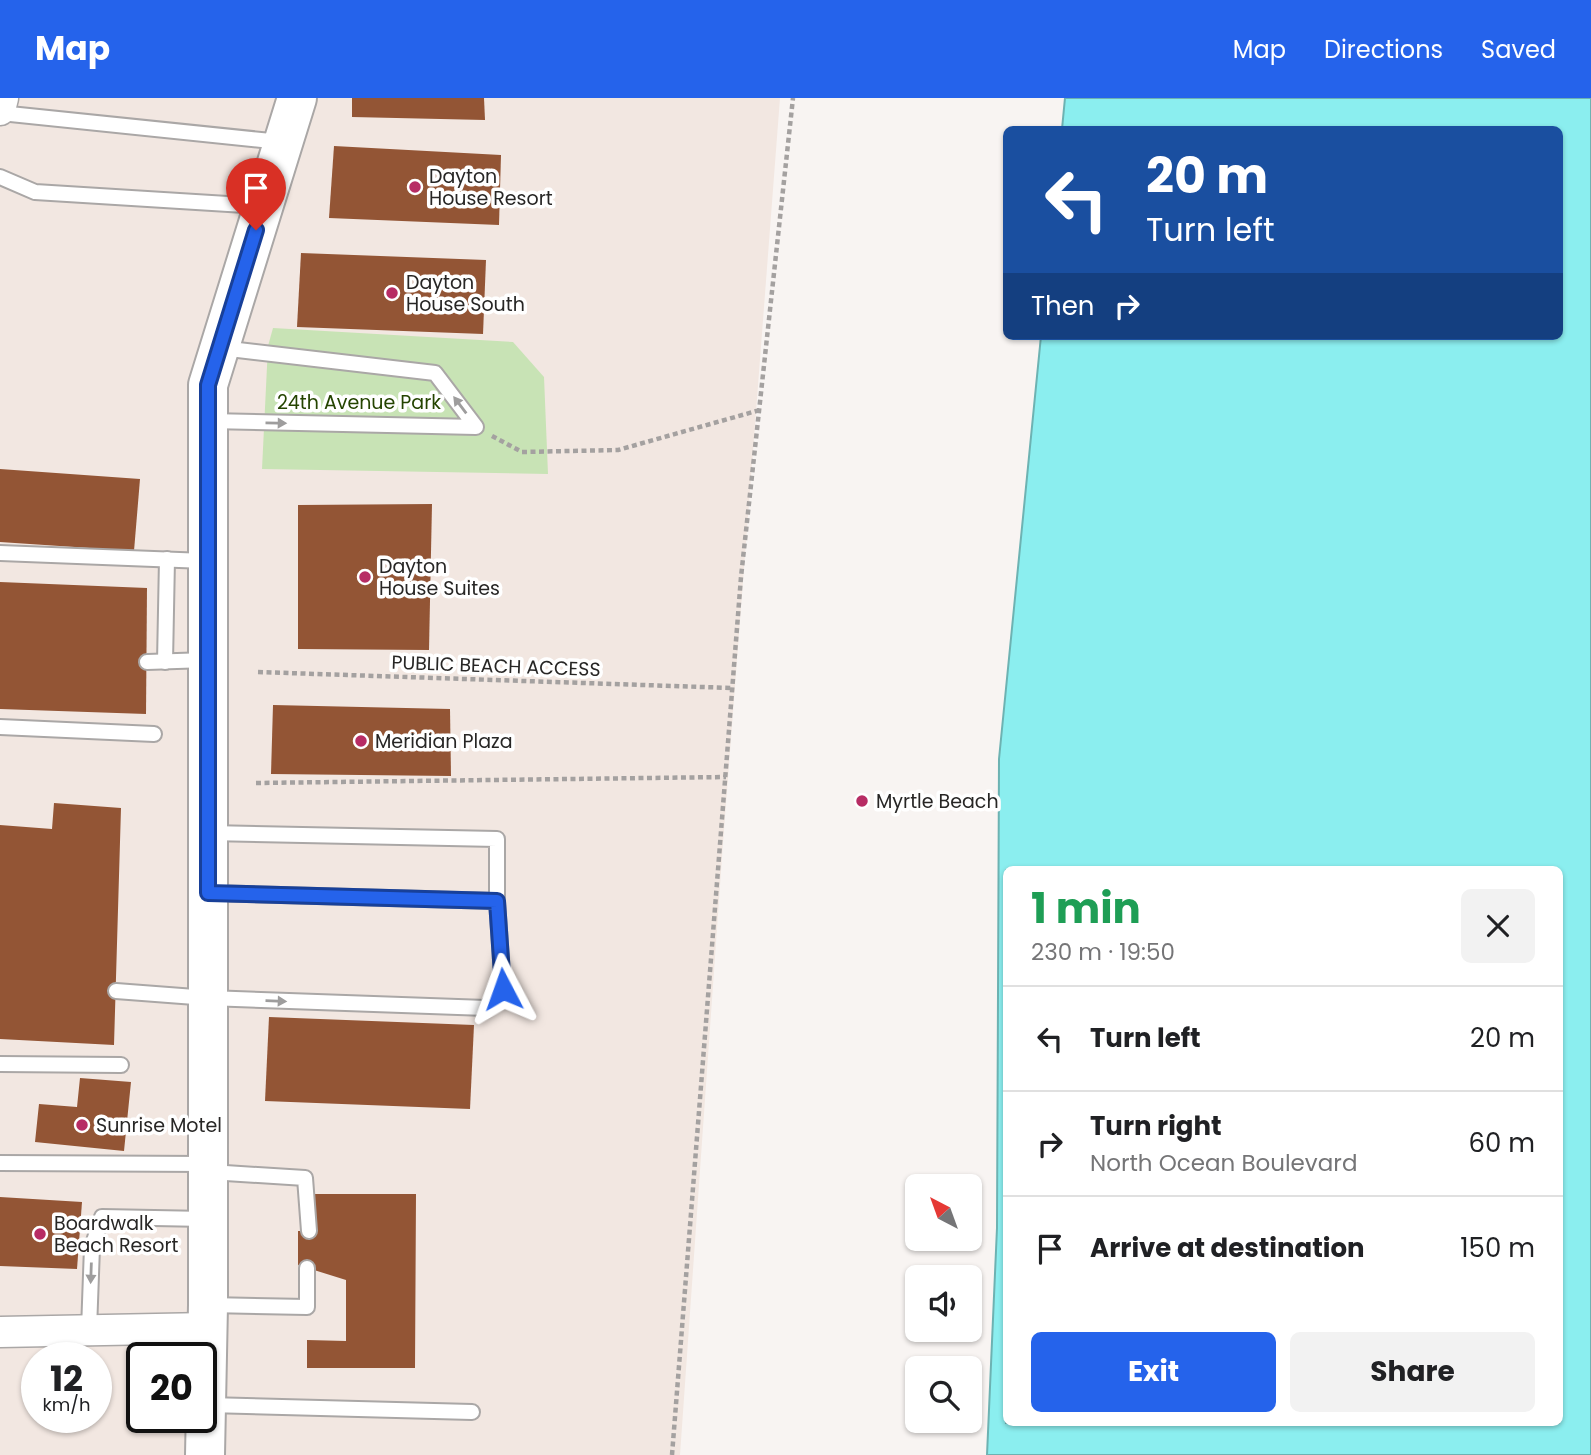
<!DOCTYPE html>
<html lang="en">
<head>
<meta charset="utf-8">
<style>
	:root { --surface:#fff; --page:#f2f2f2; --text:#202124; --muted:#757577; --line:#e0e0e0; --accent:#2563eb }
	body { margin:0; font-family:Poppins,sans-serif; background:var(--page); color:var(--text); height:100vh; display:flex; flex-direction:column; font-size:26px; white-space:nowrap }
	* { box-sizing:border-box; margin:0 }
	p { font-size:23px; color:var(--muted) }
	.icon { flex:none; width:38px; height:38px; fill:none; stroke:currentColor; stroke-width:2; stroke-linecap:round; stroke-linejoin:round }
	.map { position:relative; flex:1; overflow:hidden }
	.panel { position:absolute; left:1003px; top:768px; width:560px; height:560px; display:flex; flex-direction:column; background:var(--surface); border-radius:10px; box-shadow:0 2px 5px #0004 }
	.panel>* { flex:none }
	.hud { position:absolute; left:1003px; top:28px; width:560px; height:214px; border-radius:10px; box-shadow:0 2px 5px #0004; background:#1a4fa0; color:#fff; overflow:hidden }
	.needle { width:46px; rotate:319deg }
	.tools { position:absolute; left:905px; top:1076px; display:grid; gap:14px }
	.tools a { display:grid; place-items:center; width:77px; height:77px; border-radius:10px; background:var(--surface); box-shadow:0 2px 5px #0004; font-size:35px }
	.speed { position:absolute; left:21px; top:1244px; display:flex; gap:14px; font-size:35px; font-weight:700; text-align:center }
	.speed>* { display:grid; place-content:center; width:91px; height:91px; border-radius:50%; background:var(--surface); box-shadow:0 2px 5px #0004; line-height:1 }
	.speed small { font-size:18px; font-weight:400 }
	.speed .limit { border:4px solid #111; border-radius:10px; background:#fff; color:#111 }
	.pin { position:absolute; display:grid; place-items:center; width:60px; height:60px; color:#fff; margin:-72px -30px; border-radius:50% 50% 50% 0; rotate:-45deg; box-shadow:0 0 7px #0007 }
	.pin .icon { rotate:45deg }
	.me { position:absolute; width:77px; margin:-38px; rotate:356deg; stroke-linejoin:round; filter:drop-shadow(0 0 5px #0008) }
	.turn { display:flex; align-items:center; gap:24px; height:147px; padding:0 28px; font-size:32px }
	.turn .icon { width:91px; height:91px; stroke-width:2.5 }
	.turn b { display:block; font-size:49px; line-height:60px }
	.then { display:flex; align-items:center; height:66px; padding:0 28px; background:#0003; gap:14px; font-size:26px }
	.round { display:grid; place-items:center; flex:none; width:74px; height:74px; border-radius:10px; background:var(--page) }
	.summary { display:flex; align-items:center; justify-content:space-between; height:119px; padding:0 28px }
	h1 { font-size:42px; font-weight:700; line-height:52px; color:#1e9e55 }
	.button { display:flex; gap:14px; margin-top:auto; padding:14px 28px }
	.button a { flex:1; height:80px; border-radius:10px; background:var(--accent); color:#fff; font-size:28px; font-weight:700; line-height:80px; text-align:center }
	.button a+a { background:var(--page); color:var(--text) }
	ul { padding:0; list-style:none }
	li { display:flex; align-items:center; gap:21px; height:105px; padding:0 28px; border-top:2px solid var(--line) }
	li div { flex:1 }
	li b { display:block; font-size:26px }
	li em { font-style:normal }
	header { display:flex; align-items:center; gap:42px; box-sizing:border-box; height:98px; padding:0 35px; background:var(--accent); color:#fff }
	header strong { font-size:33px }
	nav { display:flex; gap:38px; margin-inline-start:auto; font-size:24px }
	.map>svg:first-child { display:block }
</style>
</head>
<body>
<header>
<strong>Map</strong>
<nav><a>Map</a><a>Directions</a><a>Saved</a></nav>
</header>
<div class="map">
<svg width="1591" height="1357" viewBox="0 0 1591 1357">
	<rect width="100%" height="100%" fill="#f8f4f2"/>
	<path fill="#f2e7e1" fill-rule="evenodd" d="M0,0H780L723,745L680,1357H0ZM37,1260H96V1320H37ZM142,1260H201V1320H142Z"/>
	<polygon fill="#c8e3b5" points="273,230 513,244 544,279 548,376 262,371 268,248"/>
	<path fill="#8beeef" stroke="#6db2b2" stroke-width="2" fill-rule="evenodd" d="M1065,0H1591V1357H987L997,1130L999,661L1041,238H1559V32L1062,31ZM1006,772H1559V1325H1006Z"/>
	<g fill="#935535">
		<polygon points="352,0 484,0 485,22 352,19"/>
		<polygon points="334,48 501,57 499,127 329,120"/>
		<polygon points="301,155 486,162 483,236 297,229"/>
		<polygon points="0,371 140,381 134,453 0,444"/>
		<polygon points="432,406 429,552 298,551 298,407"/>
		<polygon points="0,484 147,490 146,616 0,611"/>
		<polygon points="273,607 450,611 451,678 271,676"/>
		<polygon points="54,705 121,710 114,947 0,941 0,727 52,731"/>
		<polygon points="269,919 474,927 470,1011 265,1003"/>
		<polygon points="80,980 131,984 124,1053 35,1044 39,1006 77,1009"/>
		<polygon points="311,1096 416,1096 415,1270 307,1270 307,1242 346,1243 346,1182 298,1167 298,1133 311,1133"/>
		<polygon points="0,1099 82,1104 77,1171 0,1168"/>
	</g>
	<g fill="none" stroke-linecap="round" stroke-linejoin="round">
		<g stroke="#aaa7a6" stroke-width="18">
			<g id="lane">
				<polyline points="0,15 281,44"/>
				<polyline points="0,79 35,94 261,108"/>
				<polyline points="209,323 476,329 435,275 221,250"/>
				<polyline points="0,455 205,463"/>
				<polyline points="147,564 207,562"/>
				<polyline points="165,564 167,461"/>
				<polyline points="0,629 154,636"/>
				<polyline points="209,795 497,803 497,741 209,735"/>
				<polyline points="116,893 208,900 486,910 503,891 497,803"/>
				<polyline points="0,966 121,967"/>
				<polyline points="0,1065 207,1066"/>
				<polyline points="210,1074 305,1080 309,1133"/>
				<polyline points="209,1207 307,1209 307,1170"/>
				<polyline points="89,1232 92,1149 102,1119 206,1121"/>
				<polyline points="208,1307 472,1314"/>
			</g>
		</g>
		<g stroke="#aaa7a6" stroke-width="33">
			<g id="street">
				<polyline points="0,12 3,0"/>
				<polyline points="0,1234 208,1230"/>
			</g>
		</g>
		<g stroke="#aaa7a6" stroke-width="42">
			<polyline id="secondary" points="205,1357 208,1207 208,287 297,0"/>
		</g>
		<g stroke="#a4a1a0" stroke-width="4.5" stroke-dasharray="5 3.5" stroke-linecap="butt">
			<polyline points="492,338 522,354 618,352 760,312"/>
			<polyline points="258,574 732,590"/>
			<polyline points="256,685 726,679"/>
			<polyline points="672,1357 741,479 793,0"/>
		</g>
		<use href="#lane" stroke="#fff" stroke-width="14"/>
		<use href="#street" stroke="#fff" stroke-width="30"/>
		<use href="#secondary" stroke="#fff" stroke-width="38"/>
	</g>
	<defs><path id="oneway-solid" d="M-6-.8H1V-3.2L6.5 0L1 3.2V.8H-6Z" transform="scale(1.75)"/></defs>
	<g fill="#9e9d9d">
		<use href="#oneway-solid" transform="translate(460 307) rotate(-127)"/>
		<use href="#oneway-solid" transform="translate(276 325) rotate(1)"/>
		<use href="#oneway-solid" transform="translate(276 903) rotate(2)"/>
		<use href="#oneway-solid" transform="translate(91 1175) rotate(92)"/>
	</g>
	<g fill="none" stroke-linecap="round" stroke-linejoin="round">
		<g stroke="#184099" stroke-width="18">
			<polyline id="route" points="256,132 208,287 208,795 497,803 503,891"/>
		</g>
		<use href="#route" stroke="#2563eb" stroke-width="12"/>
	</g>
	<g fill="#b72c64" stroke="#fff" stroke-width="2.5">
		<circle cx="415" cy="89" r="7"/>
		<circle cx="392" cy="195" r="7"/>
		<circle cx="365" cy="479" r="7"/>
		<circle cx="361" cy="643" r="7"/>
		<circle cx="862" cy="703" r="7"/>
		<circle cx="82" cy="1027" r="7"/>
		<circle cx="40" cy="1136" r="7"/>
	</g>
	<g text-anchor="middle" dominant-baseline="central" stroke-width="7" stroke-linejoin="round" paint-order="stroke">
		<g font-size="19" fill="#272625" stroke="#fff" text-anchor="start">
			<text x="429" y="78">Dayton<tspan x="429" dy="22">House Resort</tspan></text>
			<text x="406" y="184">Dayton<tspan x="406" dy="22">House South</tspan></text>
			<text x="379" y="468">Dayton<tspan x="379" dy="22">House Suites</tspan></text>
			<text x="375" y="643">Meridian Plaza</text>
			<text x="876" y="703">Myrtle Beach</text>
			<text x="96" y="1027">Sunrise Motel</text>
			<text x="54" y="1125">Boardwalk<tspan x="54" dy="22">Beach Resort</tspan></text>
		</g>
		<g font-size="19" fill="#244400" stroke="#fff">
			<text x="359" y="304">24th Avenue Park</text>
		</g>
		<g font-size="19" fill="#272625" stroke="#fff">
			<text transform="translate(496 568) rotate(2)">PUBLIC BEACH ACCESS</text>
		</g>
	</g>
</svg>
<div class="tools">
<a><svg class="needle" viewBox="-14 -14 28 28"><path d="M0-13l5 13h-10z" fill="#e53935"/><path d="M0 13l5-13h-10z" fill="#757577"/></svg></a>
<a><svg class="icon" aria-label="sound" viewBox="0 0 24 24"><path d="M4 9h4l5-4v14l-5-4H4zM17 9q2 3 0 6"/></svg></a>
<a><svg class="icon" aria-label="search" viewBox="0 0 24 24"><circle cx="10" cy="10" r="6"/><path d="M15 15l6 6"/></svg></a>
</div>
<div class="speed"><div>12<small>km/h</small></div><div class="limit">20</div></div>
<div class="pin" style="left:256px;top:132px;background:#d93025"><svg class="icon" aria-label="arrive" viewBox="0 0 24 24"><path d="M6 21V4h12l-3 4 3 4H6"/></svg></div>
<svg class="me" style="left:503px;top:891px" viewBox="-20 -20 40 40"><path d="M0-17L14 15 0 8-14 15z" fill="#2563eb" stroke="#fff" stroke-width="4"/></svg>
<div class="hud">
<div class="turn"><svg class="icon" aria-label="left" viewBox="0 0 24 24"><path d="M17 20v-9H6M10 6l-5 5 5 5"/></svg><div><b>20 m</b>Turn left</div></div>
<div class="then">Then<svg class="icon" aria-label="right" viewBox="0 0 24 24"><path d="M7 20v-9h11M14 6l5 5-5 5"/></svg></div>
</div>
<section class="panel">
<div class="summary"><div><h1>1 min</h1><p>230 m · 19:50</p></div><a class="round"><svg class="icon" aria-label="close" viewBox="0 0 24 24"><path d="M6 6l12 12M18 6L6 18"/></svg></a></div>
<ul>
<li><svg class="icon" aria-label="left" viewBox="0 0 24 24"><path d="M17 20v-9H6M10 6l-5 5 5 5"/></svg><div><b>Turn left</b></div><em>20 m</em></li>
<li><svg class="icon" aria-label="right" viewBox="0 0 24 24"><path d="M7 20v-9h11M14 6l5 5-5 5"/></svg><div><b>Turn right</b><p>North Ocean Boulevard</p></div><em>60 m</em></li>
<li><svg class="icon" aria-label="arrive" viewBox="0 0 24 24"><path d="M6 21V4h12l-3 4 3 4H6"/></svg><div><b>Arrive at destination</b></div><em>150 m</em></li>
</ul>
<div class="button"><a>Exit</a><a>Share</a></div>
</section>
</div>
</body>
</html>
